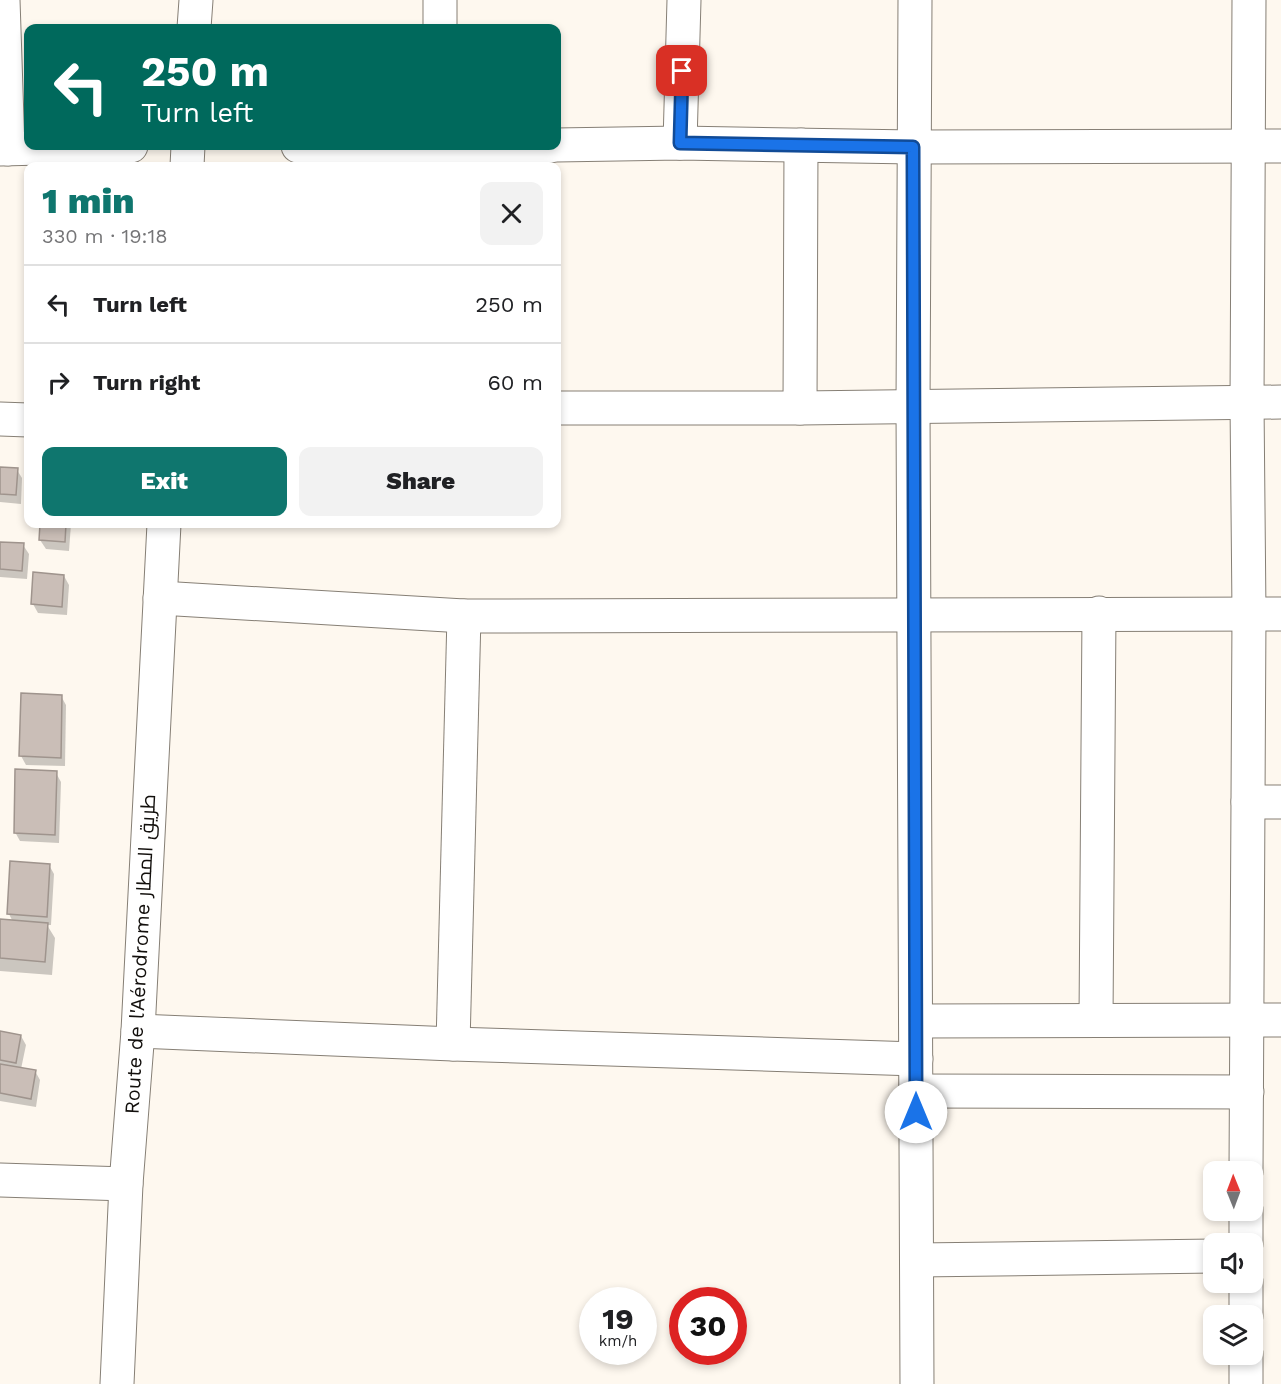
<!DOCTYPE html>
<html lang="en">
<head>
<meta charset="utf-8">
<style>
	:root { --surface:#fff; --page:#f2f2f2; --text:#202124; --muted:#757577; --line:#e0e0e0; --accent:#0f766e }
	body { margin:0; font-family:"Work Sans",Cairo,sans-serif; background:var(--page); color:var(--text); height:100vh; display:flex; flex-direction:column; font-size:22px; white-space:nowrap }
	* { box-sizing:border-box; margin:0 }
	p { font-size:20px; color:var(--muted) }
	.icon { flex:none; width:33px; height:33px; fill:none; stroke:currentColor; stroke-width:2; stroke-linecap:round; stroke-linejoin:round }
	.map { position:relative; flex:1; overflow:hidden }
	.sheet { position:absolute; left:24px; top:162px; width:537px; height:366px; display:flex; flex-direction:column; background:var(--surface); border-radius:12px; box-shadow:0 3px 9px #0003 }
	.sheet>* { flex:none }
	.top-card { position:absolute; left:24px; top:24px; width:537px; height:126px; border-radius:12px; box-shadow:0 3px 9px #0003; background:#00695c; color:#fff; overflow:hidden }
	.needle { width:39px; rotate:359deg }
	.controls { position:absolute; left:1203px; top:1161px; display:grid; gap:12px }
	.controls a { display:grid; place-items:center; width:60px; height:60px; border-radius:12px; background:var(--surface); box-shadow:0 3px 9px #0003; font-size:30px }
	.speed { position:absolute; left:579px; top:1287px; display:flex; gap:12px; font-size:30px; font-weight:700; text-align:center }
	.speed>* { display:grid; place-content:center; width:78px; height:78px; border-radius:50%; background:var(--surface); box-shadow:0 3px 9px #0003; line-height:1 }
	.speed small { font-size:15px; font-weight:400 }
	.speed .limit { border:9px solid #d22; background:#fff; color:#111 }
	.pin { position:absolute; display:grid; place-items:center; width:51px; height:51px; color:#fff; margin:-26px; border-radius:12px; box-shadow:0 3px 9px #0006 }
	.me { position:absolute; width:66px; margin:-33px; rotate:0deg; stroke-linejoin:round; filter:drop-shadow(0 0 4px #0008) }
	.turn { display:flex; align-items:center; gap:21px; height:126px; padding:0 18px; font-size:27px }
	.turn .icon { width:78px; height:78px; stroke-width:2.5 }
	.turn b { display:block; font-size:42px; line-height:51px }
	.round { display:grid; place-items:center; flex:none; width:63px; height:63px; border-radius:12px; background:var(--page) }
	.head { display:flex; align-items:center; justify-content:space-between; height:102px; padding:0 18px }
	h1 { font-size:36px; font-weight:800; line-height:45px; color:var(--accent) }
	.button { display:flex; gap:12px; margin-top:auto; padding:12px 18px }
	.button a { flex:1; height:69px; border-radius:12px; background:var(--accent); color:#fff; font-size:24px; font-weight:800; line-height:69px; text-align:center }
	.button a+a { background:var(--page); color:var(--text) }
	ul { padding:0; list-style:none }
	li { display:flex; align-items:center; gap:18px; height:78px; padding:0 18px; border-top:2px solid var(--line) }
	li div { flex:1 }
	li b { display:block; font-size:22px }
	li em { font-style:normal }
	.map>svg:first-child { display:block }
</style>
</head>
<body>
<div class="map">
<svg width="1281" height="1384" viewBox="0 0 1281 1384">
	<rect width="100%" height="100%" fill="#fef8ef"/>
	<g fill="#0003">
		<polygon points="0,468 17,470 22,478 21,504 0,502"/>
		<polygon points="42,524 71,524 69,551 46,549 40,540"/>
		<polygon points="0,543 23,545 29,554 27,579 0,577"/>
		<polygon points="64,576 69,585 67,615 38,613 33,604"/>
		<polygon points="61,696 66,705 65,766 26,765 21,756"/>
		<polygon points="56,773 61,782 59,843 20,841 15,832"/>
		<polygon points="49,865 54,874 51,925 47,925 55,938 52,975 0,971 0,921 13,922 9,914"/>
		<polygon points="0,1032 21,1036 26,1045 21,1069 35,1071 40,1080 36,1107 0,1101"/>
	</g>
	<g fill="#cabeb7" stroke="#9f948d" stroke-width="1.5">
		<polygon points="0,467 18,468 16,495 0,494"/>
		<polygon points="40,524 66,524 65,542 39,540"/>
		<polygon points="0,542 24,543 22,571 0,569"/>
		<polygon points="33,572 64,575 62,607 31,604"/>
		<polygon points="21,693 62,695 61,758 19,756"/>
		<polygon points="15,769 57,771 55,835 14,833"/>
		<polygon points="10,861 50,864 47,917 7,914"/>
		<polygon points="0,919 48,923 45,962 0,958"/>
		<polygon points="0,1031 21,1035 16,1063 0,1060"/>
		<polygon points="0,1064 36,1070 31,1099 0,1093"/>
	</g>
	<g fill="none" stroke-linecap="round" stroke-linejoin="round">
		<g stroke="#867f75" stroke-width="35">
			<g id="minor">
				<polyline points="3,0 8,149"/>
				<polyline points="915,0 913,406 917,1384"/>
				<polyline points="194,28 196,0"/>
				<polyline points="440,28 440,0"/>
				<polyline points="680,143 684,0"/>
				<polyline points="556,145 680,143 913,147 1281,146"/>
				<polyline points="298,146 439,148 550,146"/>
				<polyline points="0,149 131,146"/>
				<polyline points="187,166 188,146"/>
				<polyline points="556,408 800,408 1281,402"/>
				<polyline points="800,408 801,145"/>
				<polyline points="0,419 28,420"/>
				<polyline points="160,598 464,616 1281,614"/>
				<polyline points="1248,802 1281,802"/>
				<polyline points="1096,1020 1099,613"/>
				<polyline points="916,1021 1281,1020"/>
				<polyline points="138,1031 453,1044 916,1059"/>
				<polyline points="453,1044 464,616"/>
				<polyline points="916,1091 1247,1092"/>
				<polyline points="1246,1172 1249,614 1247,402 1249,0"/>
				<polyline points="0,1180 126,1184"/>
				<polyline points="1246,1244 1246,1210"/>
				<polyline points="917,1260 1214,1256"/>
				<polyline points="1246,1282 1246,1316"/>
				<polyline points="1246,1354 1246,1384"/>
				<polyline points="117,1384 126,1184 138,1031 164,524"/>
			</g>
		</g>
		<use href="#minor" stroke="#fff" stroke-width="33"/>
	</g>
	<g fill="none" stroke-linecap="round" stroke-linejoin="round">
		<g stroke="#114b97" stroke-width="15">
			<polyline id="route" points="682,71 680,143 913,147 916,1112"/>
		</g>
		<use href="#route" stroke="#1a73e8" stroke-width="10"/>
	</g>
	<g text-anchor="middle" dominant-baseline="central" stroke-width="5" stroke-linejoin="round" paint-order="stroke">
		<g font-size="20" fill="#120f0c" stroke="#fff">
			<text transform="translate(140 954) rotate(-87)">Route de l'Aérodrome طريق المطار</text>
		</g>
	</g>
</svg>
<div class="controls">
<a><svg class="needle" viewBox="-14 -14 28 28"><path d="M0-13l5 13h-10z" fill="#e53935"/><path d="M0 13l5-13h-10z" fill="#757577"/></svg></a>
<a><svg class="icon" aria-label="sound" viewBox="0 0 24 24"><path d="M4 9h4l5-4v14l-5-4H4zM17 9q2 3 0 6"/></svg></a>
<a><svg class="icon" aria-label="layers" viewBox="0 0 24 24"><path d="M12 4l9 5-9 5-9-5zM3 14l9 5 9-5"/></svg></a>
</div>
<div class="speed"><div>19<small>km/h</small></div><div class="limit">30</div></div>
<div class="pin" style="left:682px;top:71px;background:#d93025"><svg class="icon" aria-label="arrive" viewBox="0 0 24 24"><path d="M6 21V4h12l-3 4 3 4H6"/></svg></div>
<svg class="me" style="left:916px;top:1112px" viewBox="-20 -20 40 40"><circle r="19" fill="#fff"/><path d="M0-13L10 11 0 6-10 11z" fill="#1a73e8"/></svg>
<div class="top-card">
<div class="turn"><svg class="icon" aria-label="left" viewBox="0 0 24 24"><path d="M17 20v-9H6M10 6l-5 5 5 5"/></svg><div><b>250 m</b>Turn left</div></div>
</div>
<section class="sheet">
<div class="head"><div><h1>1 min</h1><p>330 m · 19:18</p></div><a class="round"><svg class="icon" aria-label="close" viewBox="0 0 24 24"><path d="M6 6l12 12M18 6L6 18"/></svg></a></div>
<ul>
<li><svg class="icon" aria-label="left" viewBox="0 0 24 24"><path d="M17 20v-9H6M10 6l-5 5 5 5"/></svg><div><b>Turn left</b></div><em>250 m</em></li>
<li><svg class="icon" aria-label="right" viewBox="0 0 24 24"><path d="M7 20v-9h11M14 6l5 5-5 5"/></svg><div><b>Turn right</b></div><em>60 m</em></li>
</ul>
<div class="button"><a>Exit</a><a>Share</a></div>
</section>
</div>
</body>
</html>
